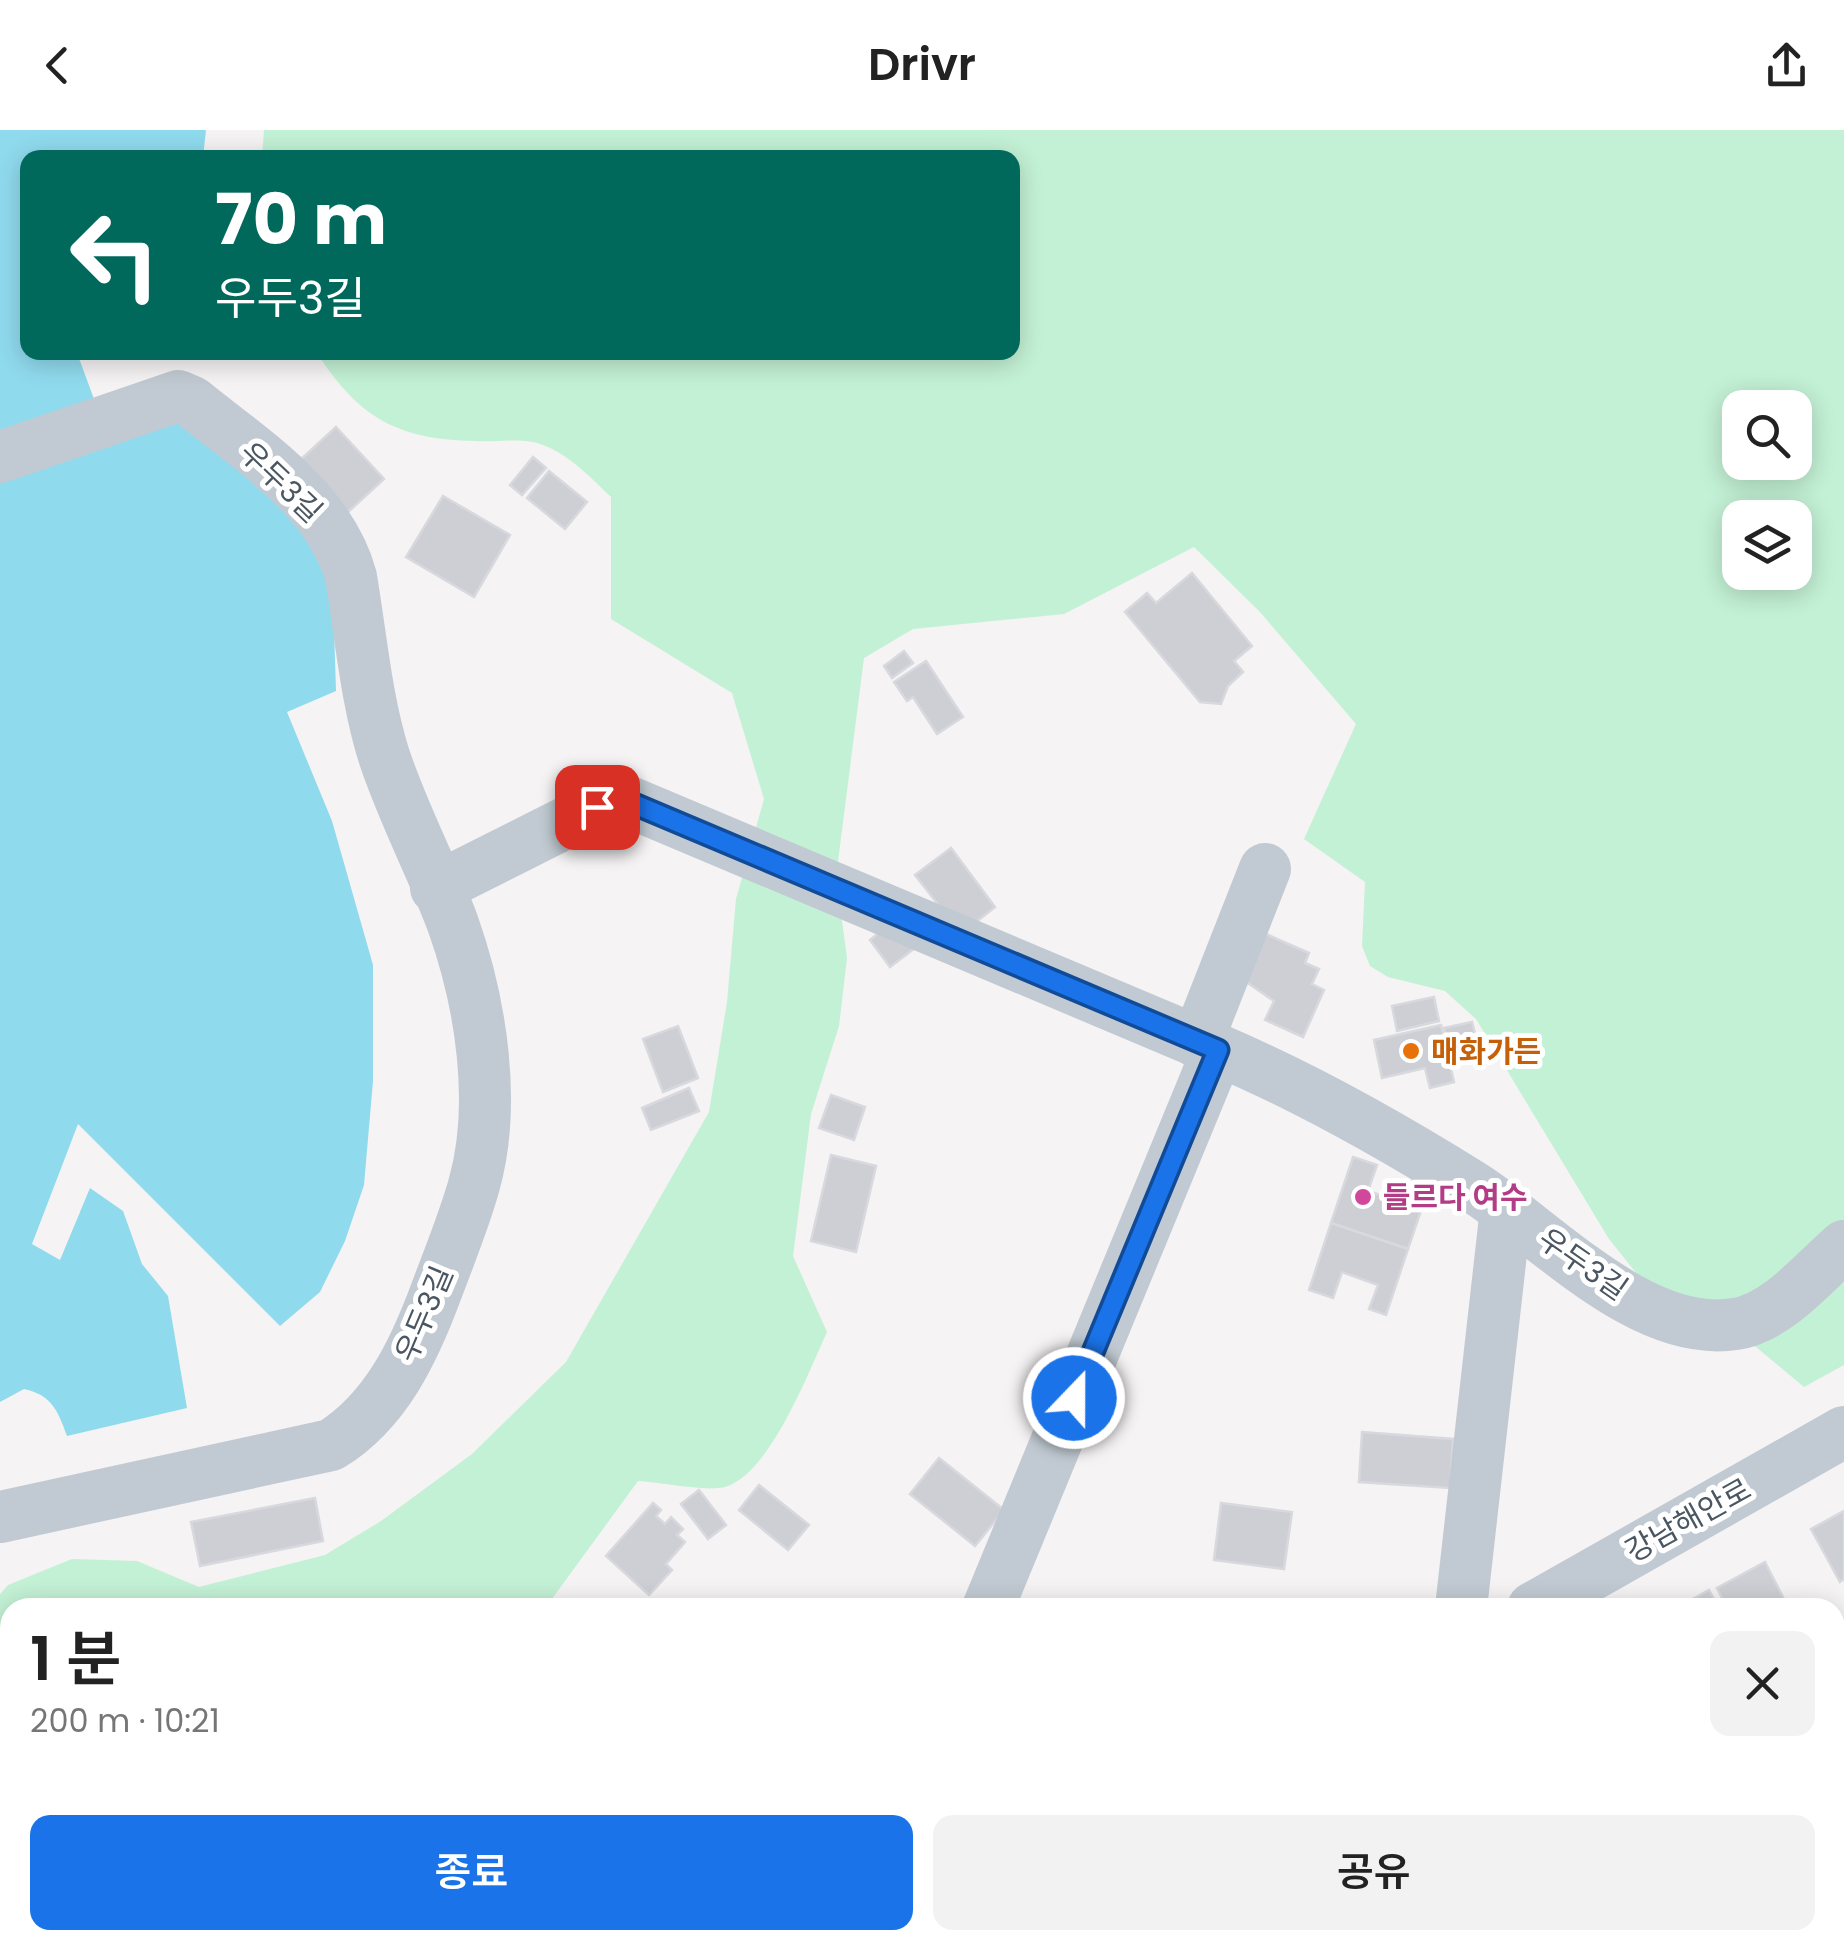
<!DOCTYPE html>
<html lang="ko">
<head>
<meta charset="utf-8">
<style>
	:root { --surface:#fff; --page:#f2f2f2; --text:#222; --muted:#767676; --accent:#1a73e8 }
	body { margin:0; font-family:Poppins,"Noto Sans KR",sans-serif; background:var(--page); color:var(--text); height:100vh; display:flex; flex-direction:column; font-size:38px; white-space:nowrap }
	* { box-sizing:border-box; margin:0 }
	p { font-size:32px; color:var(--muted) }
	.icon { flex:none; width:55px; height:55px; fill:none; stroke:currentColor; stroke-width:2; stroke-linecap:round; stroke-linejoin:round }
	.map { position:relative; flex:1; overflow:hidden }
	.details { position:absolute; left:0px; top:1468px; width:1845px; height:352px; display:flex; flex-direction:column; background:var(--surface); border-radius:30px 30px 0 0; box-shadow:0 5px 25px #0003 }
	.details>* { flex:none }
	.banner { position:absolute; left:20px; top:20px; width:1000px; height:210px; border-radius:20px; box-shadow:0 5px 25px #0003; background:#00695c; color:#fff; overflow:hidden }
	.buttons { position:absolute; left:1722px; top:260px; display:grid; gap:20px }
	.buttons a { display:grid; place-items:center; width:90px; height:90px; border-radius:20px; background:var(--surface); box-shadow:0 5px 25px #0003; font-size:50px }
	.pin { position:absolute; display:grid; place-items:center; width:85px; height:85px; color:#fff; margin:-42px; border-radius:20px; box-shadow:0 5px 15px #0006 }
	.me { position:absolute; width:110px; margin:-55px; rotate:22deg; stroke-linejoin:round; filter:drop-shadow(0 0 8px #0008) }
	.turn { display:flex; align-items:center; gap:35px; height:210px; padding:0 30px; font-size:45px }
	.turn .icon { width:130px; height:130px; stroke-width:2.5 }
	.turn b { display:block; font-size:70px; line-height:85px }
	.round { display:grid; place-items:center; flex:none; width:105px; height:105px; border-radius:20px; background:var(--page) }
	.overview { display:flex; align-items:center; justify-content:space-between; height:170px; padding:0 30px }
	h1 { font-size:60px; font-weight:600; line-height:75px }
	.action { display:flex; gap:20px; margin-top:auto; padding:20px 30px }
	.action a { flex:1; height:115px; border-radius:20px; background:var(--accent); color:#fff; font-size:40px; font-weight:600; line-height:115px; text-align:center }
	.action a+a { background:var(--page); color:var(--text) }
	header { display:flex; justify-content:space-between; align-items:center; height:130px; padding:0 30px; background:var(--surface); font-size:45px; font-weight:600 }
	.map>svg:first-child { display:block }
</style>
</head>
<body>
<header><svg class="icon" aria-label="back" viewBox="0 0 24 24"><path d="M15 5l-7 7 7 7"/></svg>Drivr<svg class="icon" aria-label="share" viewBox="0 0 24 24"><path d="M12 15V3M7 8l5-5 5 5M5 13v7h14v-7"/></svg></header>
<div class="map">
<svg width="1844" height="1818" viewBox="0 0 1844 1818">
	<rect width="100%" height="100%" fill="#f5f3f3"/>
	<path fill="#c3f1d5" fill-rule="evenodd" d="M264,0H1844V1235L1804,1257L1756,1217L1711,1203L1649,1159L1609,1109L1476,889L1445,861L1388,847L1370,836L1362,816L1365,752L1304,709L1356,594L1260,482L1194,417L1064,484L913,499L864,528L836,747L847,828L839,896L811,984L793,1126L827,1202C809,1241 770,1344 725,1357C707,1362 659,1352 638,1351L546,1477L10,1478V1726L0,1735V1464L8,1455L72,1429L137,1431L199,1457L325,1425L381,1391L472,1324L566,1232L709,982L727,872L736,769L764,669L732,563L611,489V367C589,346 567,322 537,313C519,308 494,312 475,311C398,310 358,287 317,223L1012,222V28L262,27ZM1740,278H1795V332H1740ZM1740,388H1795V442H1740Z"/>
	<g fill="#90daee">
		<polygon points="0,0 206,0 203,27 28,28 28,222 77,223 94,269 0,307"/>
		<path d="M177,285L283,367L332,435L336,561L287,582L332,691L373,835V951L364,1055L345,1111L320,1162L280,1196L78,994L32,1114L60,1130L90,1058L123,1081L142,1134L168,1166L187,1278L67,1306C58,1281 52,1265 24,1259L0,1272V347Z"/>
	</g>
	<g fill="#cdcfd5" stroke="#d7d9de" stroke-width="2.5">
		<polygon points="336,297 384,349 348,382 300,330"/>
		<polygon points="533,327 546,338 522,365 510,355"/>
		<polygon points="549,341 587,372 565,399 527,368"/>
		<polygon points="443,366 510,405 474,467 406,427"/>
		<polygon points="1192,443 1252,516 1234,531 1243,542 1228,556 1221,574 1200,572 1125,482 1147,463 1156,473"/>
		<polygon points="904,521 913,533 892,548 884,536"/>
		<polygon points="926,531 963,587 937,604 913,567 907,571 894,552"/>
		<polygon points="951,718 995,777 965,801 947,786 915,745"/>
		<polygon points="894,791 915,818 890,837 870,810"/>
		<polygon points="1266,804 1309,823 1305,833 1319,839 1312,854 1324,860 1303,907 1265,890 1274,871 1245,851"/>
		<polygon points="1434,867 1439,891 1397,901 1392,876"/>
		<polygon points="1472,892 1478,915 1449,920 1444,898"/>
		<polygon points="1441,895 1454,952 1430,958 1425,938 1382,948 1374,910"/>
		<polygon points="678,896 698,948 663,962 643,909"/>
		<polygon points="689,958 699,981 651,1000 642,978"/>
		<polygon points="831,965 865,977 854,1010 819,998"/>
		<polygon points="831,1025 876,1036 856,1122 811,1111"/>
		<polygon points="1353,1027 1377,1035 1368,1061 1405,1073 1413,1049 1430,1054 1408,1119 1331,1093"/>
		<polygon points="1331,1093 1408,1119 1386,1185 1369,1179 1378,1155 1342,1142 1333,1168 1309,1160"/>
		<polygon points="1362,1302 1453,1309 1450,1358 1359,1352"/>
		<polygon points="939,1328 1004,1380 975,1416 910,1364"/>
		<polygon points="759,1355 809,1395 788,1420 739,1380"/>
		<polygon points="699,1360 726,1395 708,1409 681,1374"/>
		<polygon points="315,1368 323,1411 200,1436 191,1392"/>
		<polygon points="653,1373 661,1380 656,1386 665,1394 671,1387 683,1399 677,1405 685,1412 666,1434 672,1440 649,1465 606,1426"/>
		<polygon points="1221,1373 1292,1382 1284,1439 1214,1430"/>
		<polygon points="1844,1381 1844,1449 1840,1452 1811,1399"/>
		<polygon points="1765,1432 1787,1475 1727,1478 1717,1458"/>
		<polygon points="1709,1460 1719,1478 1677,1478"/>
		<polygon points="1842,1619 1844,1686 1835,1686 1835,1627 1841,1627"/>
		<polygon points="183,1810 262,1810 267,1818 178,1818 176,1814"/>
		<polygon points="345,1810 419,1810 423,1818 349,1818"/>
	</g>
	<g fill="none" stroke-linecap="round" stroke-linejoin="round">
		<polyline stroke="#7ad0a6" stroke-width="6" stroke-dasharray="8 5" stroke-linecap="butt" points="1081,1818 1081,1810"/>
		<g stroke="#c1cad2" stroke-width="52">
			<path d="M0,327L178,266L192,272C251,320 330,369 351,447C361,506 366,569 384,626C403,684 432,737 453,794C481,873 497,974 474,1055C464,1091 449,1127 436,1162C414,1221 386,1281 331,1315L0,1387"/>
			<polyline points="436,758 597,677 627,671 1218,920 988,1478"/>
			<polyline points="1197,912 1265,739"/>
			<path d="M1218,920C1305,957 1392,1006 1472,1056C1545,1102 1641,1209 1735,1194C1777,1188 1813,1143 1844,1116"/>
			<polyline points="1461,1478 1506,1079"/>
			<polyline points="1533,1478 1844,1302"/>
			<polyline points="1835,1598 1844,1598"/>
			<polyline points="43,1818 53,1810"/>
			<polyline points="661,1818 661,1810"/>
			<polyline points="1305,1818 1305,1810"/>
		</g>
	</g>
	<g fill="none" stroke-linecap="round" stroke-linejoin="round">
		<g stroke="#114b97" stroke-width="25">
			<polyline id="route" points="597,677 627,671 1218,920 1074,1268"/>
		</g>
		<use href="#route" stroke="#1a73e8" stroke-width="18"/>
	</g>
	<circle fill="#e8710a" stroke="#fff" stroke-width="4" cx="1411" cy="921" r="10"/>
	<circle fill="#d1479c" stroke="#fff" stroke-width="4" cx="1363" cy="1067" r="10"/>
	<g text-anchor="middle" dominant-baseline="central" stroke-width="10" stroke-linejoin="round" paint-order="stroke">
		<g font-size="30" fill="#4a5661" stroke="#fff">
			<text transform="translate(281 352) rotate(44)">우두3길</text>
			<text transform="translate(1583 1134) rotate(35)">우두3길</text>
			<text transform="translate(424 1184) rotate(-67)">우두3길</text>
			<text transform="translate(1688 1390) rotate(-29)">강남해안로</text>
		</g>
		<g font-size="30" font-weight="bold" fill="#c56008" stroke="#fff" text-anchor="start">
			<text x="1431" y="921">매화가든</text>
		</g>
		<g font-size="30" font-weight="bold" fill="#b23c85" stroke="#fff" text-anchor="start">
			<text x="1383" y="1067">들르다 여수</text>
		</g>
	</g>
</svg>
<div class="buttons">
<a><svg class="icon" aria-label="search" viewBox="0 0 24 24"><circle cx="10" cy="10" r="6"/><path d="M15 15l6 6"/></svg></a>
<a><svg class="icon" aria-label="layers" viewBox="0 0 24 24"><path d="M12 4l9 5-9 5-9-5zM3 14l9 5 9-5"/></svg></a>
</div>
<div class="pin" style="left:597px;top:677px;background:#d93025"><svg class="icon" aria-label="arrive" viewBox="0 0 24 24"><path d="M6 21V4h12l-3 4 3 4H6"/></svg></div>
<svg class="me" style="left:1074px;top:1268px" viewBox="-20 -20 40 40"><circle r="17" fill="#1a73e8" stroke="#fff" stroke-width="3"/><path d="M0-11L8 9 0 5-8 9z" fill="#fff"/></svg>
<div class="banner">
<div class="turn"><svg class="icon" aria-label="left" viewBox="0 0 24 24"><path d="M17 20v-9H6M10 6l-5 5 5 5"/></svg><div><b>70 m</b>우두3길</div></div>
</div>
<section class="details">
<div class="overview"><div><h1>1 분</h1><p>200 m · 10:21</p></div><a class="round"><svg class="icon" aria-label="close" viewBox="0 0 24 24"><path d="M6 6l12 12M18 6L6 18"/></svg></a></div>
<div class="action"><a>종료</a><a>공유</a></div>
</section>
</div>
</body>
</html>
